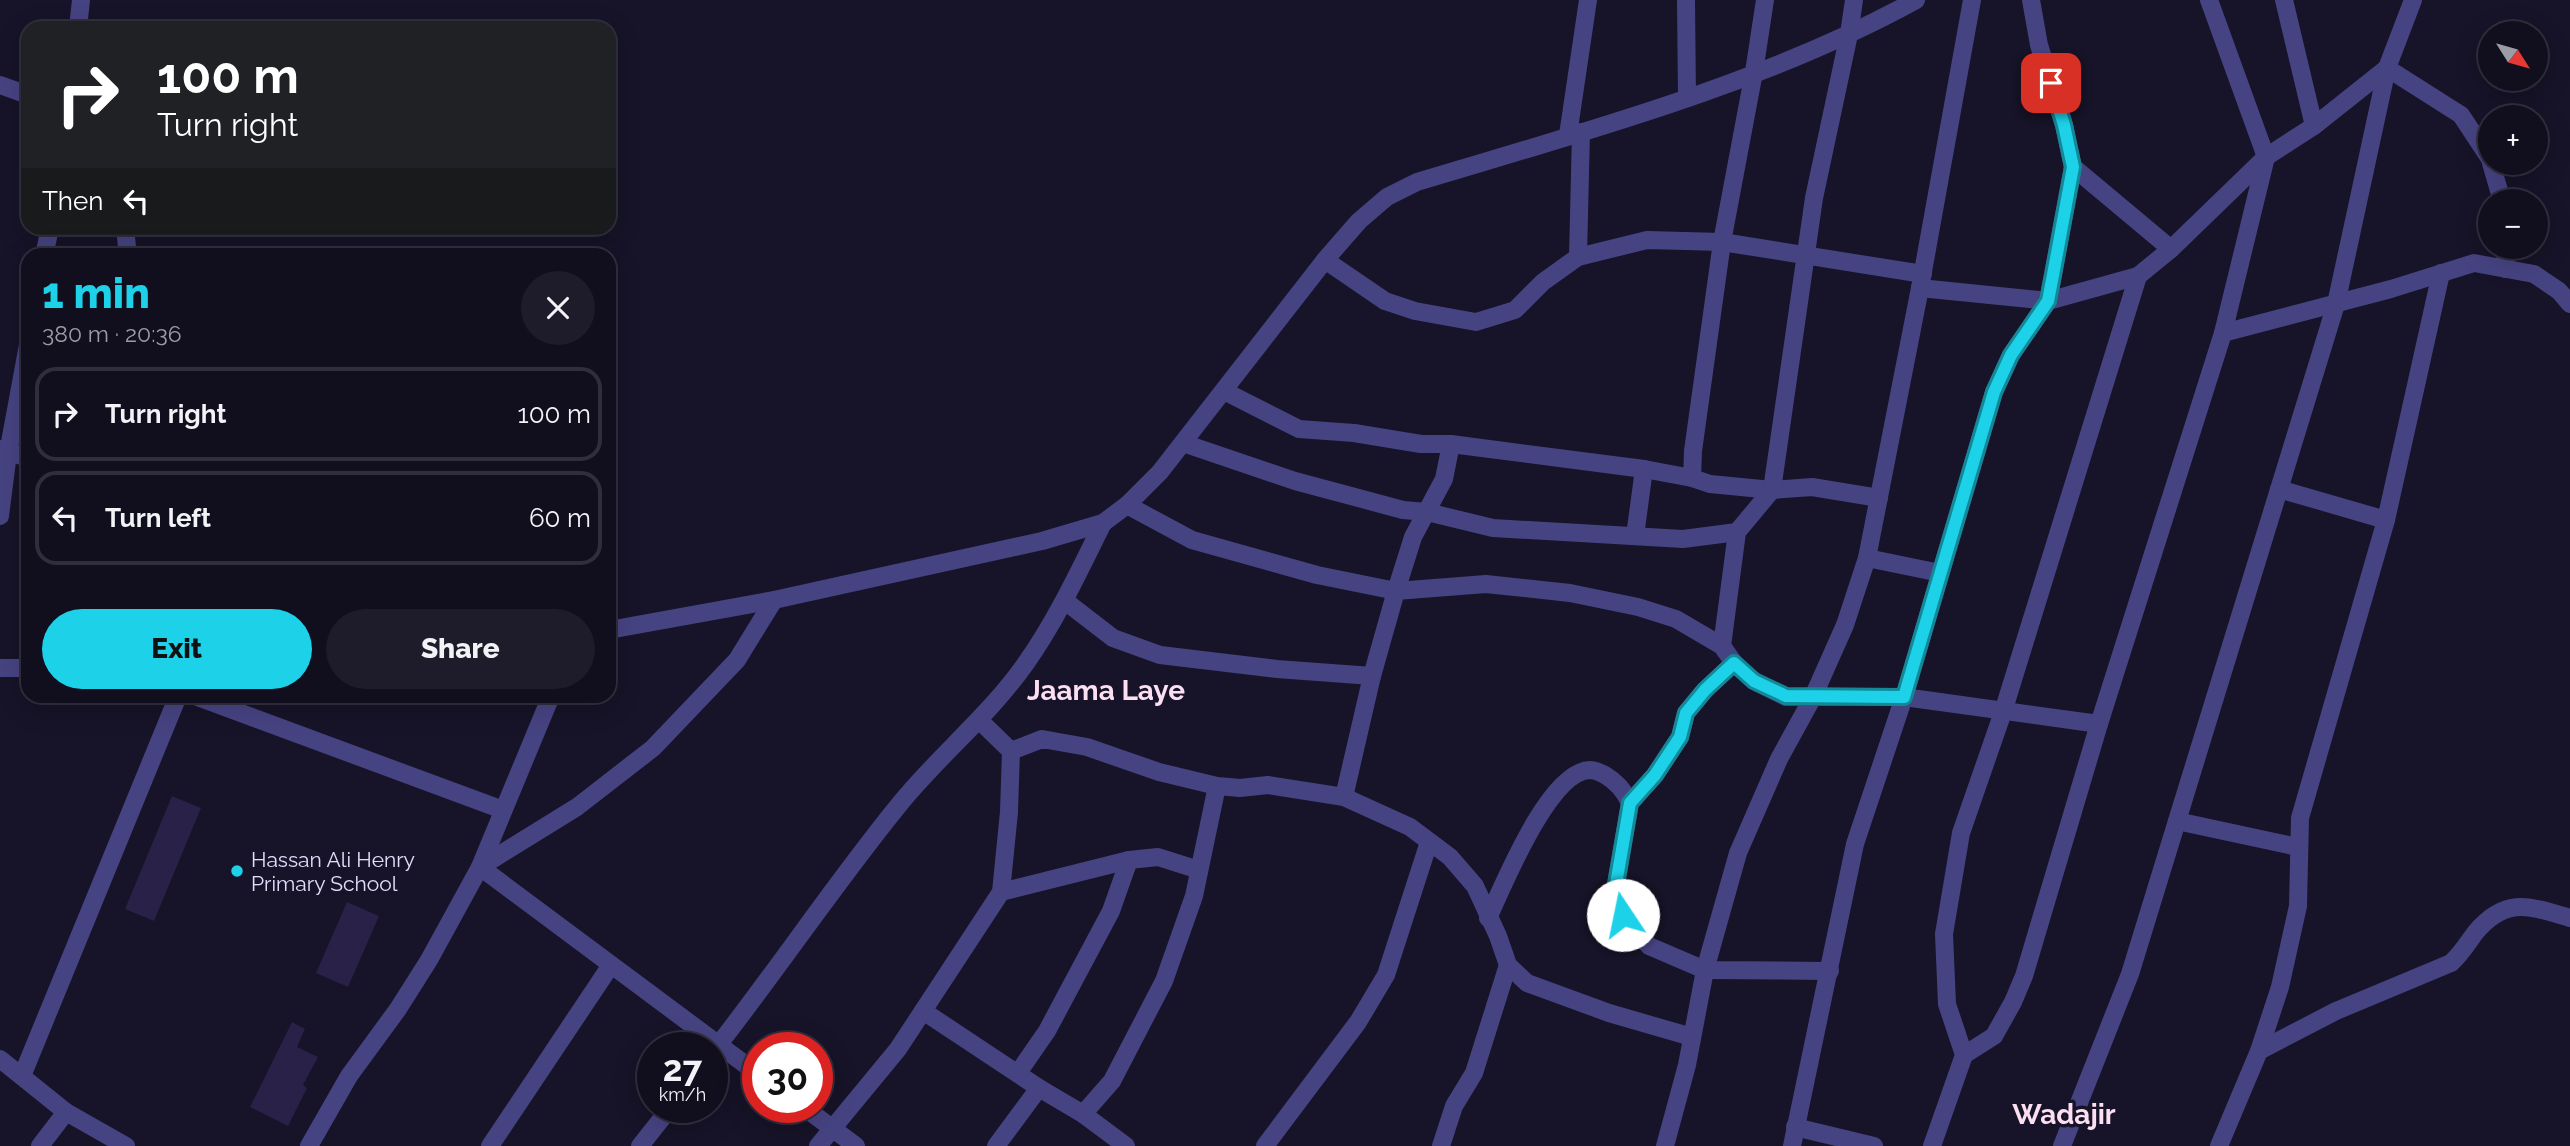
<!DOCTYPE html>
<html lang="en">
<head>
<meta charset="utf-8">
<style>
	:root { --surface:#110e1e; --page:#1e1c2b; --text:#f1f3f6; --muted:#9c9ca4; --line:#302e3c; --accent:#1dd2e8 }
	body { margin:0; font-family:Raleway,sans-serif; background:var(--page); color:var(--text); height:100vh; display:flex; flex-direction:column; font-size:26px; white-space:nowrap }
	* { box-sizing:border-box; margin:0 }
	p { font-size:23px; color:var(--muted) }
	.icon { flex:none; width:38px; height:38px; fill:none; stroke:currentColor; stroke-width:2; stroke-linecap:round; stroke-linejoin:round }
	.map { position:relative; flex:1; overflow:hidden }
	.drawer { position:absolute; left:21px; top:248px; width:595px; height:455px; display:flex; flex-direction:column; background:var(--surface); border-radius:21px; box-shadow:0 7px 28px #0002,0 0 0 2px var(--line) }
	.drawer>* { flex:none }
	.hud { position:absolute; left:21px; top:21px; width:595px; height:214px; border-radius:21px; box-shadow:0 7px 28px #0002,0 0 0 2px var(--line); background:#202124; color:#fff; overflow:hidden }
	.needle { width:46px; rotate:127deg }
	.buttons { position:absolute; left:2478px; top:21px; display:grid; gap:14px }
	.buttons a { display:grid; place-items:center; width:70px; height:70px; border-radius:50%; background:var(--surface); box-shadow:0 7px 28px #0002,0 0 0 2px var(--line); font-size:35px }
	.speed { position:absolute; left:637px; top:1032px; display:flex; gap:14px; font-size:35px; font-weight:700; text-align:center }
	.speed>* { display:grid; place-content:center; width:91px; height:91px; border-radius:50%; background:var(--surface); box-shadow:0 7px 28px #0002,0 0 0 2px var(--line); line-height:1 }
	.speed small { font-size:18px; font-weight:400 }
	.speed .limit { border:10px solid #d22; background:#fff; color:#111 }
	.pin { position:absolute; display:grid; place-items:center; width:60px; height:60px; color:#fff; margin:-30px; border-radius:14px; box-shadow:0 4px 10px #0006 }
	.me { position:absolute; width:77px; margin:-38px; rotate:349deg; stroke-linejoin:round; filter:drop-shadow(0 0 5px #0008) }
	.turn { display:flex; align-items:center; gap:24px; height:147px; padding:0 21px; font-size:32px }
	.turn .icon { width:91px; height:91px; stroke-width:2.5 }
	.turn b { display:block; font-size:49px; line-height:60px }
	.then { display:flex; align-items:center; height:66px; padding:0 21px; background:#0003; gap:14px; font-size:26px }
	.round { display:grid; place-items:center; flex:none; width:74px; height:74px; border-radius:37px; background:var(--page) }
	.headline { display:flex; align-items:center; justify-content:space-between; height:119px; padding:0 21px }
	h1 { font-size:42px; font-weight:800; line-height:52px; color:var(--accent) }
	.action { display:flex; gap:14px; margin-top:auto; padding:14px 21px }
	.action a { flex:1; height:80px; border-radius:42px; background:var(--accent); color:#111; font-size:28px; font-weight:800; line-height:80px; text-align:center }
	.action a+a { background:var(--page); color:var(--text) }
	ul { padding:0; list-style:none }
	li { display:flex; align-items:center; gap:21px; height:94px; margin:0 14px 10px; padding:0 7px; border:4px solid var(--line); border-radius:21px }
	li div { flex:1 }
	li b { display:block; font-size:26px }
	li em { font-style:normal }
	.map>svg:first-child { display:block }
</style>
</head>
<body>
<div class="map">
<svg width="2570" height="1146" viewBox="0 0 2570 1146">
	<rect width="100%" height="100%" fill="#171328"/>
	<g fill="#292147">
		<polygon points="172,796 201,808 154,921 125,909"/>
		<polygon points="347,902 379,916 348,987 316,973"/>
		<polygon points="292,1022 305,1029 297,1047 318,1057 303,1085 307,1088 288,1126 250,1107"/>
	</g>
	<g fill="none" stroke-linecap="round" stroke-linejoin="round">
		<g stroke="#464382" stroke-width="18">
			<polyline points="1686,0 1687,97"/>
			<polyline points="2031,0 2039,45 2064,125 2073,167 2171,249"/>
			<polyline points="2284,0 2314,126"/>
			<polyline points="78,28 81,0"/>
			<polyline points="2387,68 2461,115 2490,159"/>
			<polyline points="0,85 28,95"/>
			<polyline points="1568,135 1588,0"/>
			<polyline points="2491,163 2502,201"/>
			<polyline points="125,228 128,256"/>
			<polyline points="2505,247 2506,269"/>
			<polyline points="44,256 50,228"/>
			<polyline points="1578,257 1581,132"/>
			<polyline points="1325,260 1385,301 1415,311 1476,322 1515,310 1543,282 1578,257 1647,240 1722,242 1923,274"/>
			<polyline points="1920,288 2048,301 2073,167"/>
			<polyline points="2223,333 2391,289 2474,263 2534,274 2559,291 2570,304"/>
			<polyline points="1224,391 1299,429 1354,433 1421,444 1451,444 1644,469 1692,478 1710,484 1772,490 1812,487 1879,498"/>
			<polyline points="1183,443 1295,481 1403,510 1427,512 1493,528 1683,539 1737,532"/>
			<polyline points="0,449 28,458"/>
			<polyline points="1692,478 1693,451 1722,242 1754,72 1765,0"/>
			<polyline points="2279,489 2386,520"/>
			<polyline points="1127,505 1192,540 1317,575 1396,591 1486,584 1570,593 1638,607 1676,619 1722,646 1734,663 1754,681 1786,697 1904,697 2099,724"/>
			<polyline points="0,516 8,453 28,345"/>
			<polyline points="1635,536 1644,469"/>
			<polyline points="1867,558 1940,573"/>
			<polyline points="1065,601 1113,638 1160,655 1277,669 1372,676"/>
			<path d="M609,630L774,600L1042,541L1103,523L1127,505L1160,472L1325,260L1359,221L1387,197L1417,182C1583,132 1763,84 1916,0"/>
			<polyline points="1722,646 1737,532 1772,490 1814,198 1849,34 1854,0"/>
			<polyline points="1734,663 1705,690 1686,713 1680,737 1655,775 1630,803 1615,890 1623,915 1649,946 1705,970 1830,971"/>
			<polyline points="0,668 28,668"/>
			<polyline points="195,696 503,810"/>
			<polyline points="551,696 480,867 758,1074"/>
			<polyline points="1011,751 1042,739 1087,747 1159,772 1217,786 1240,788 1268,785 1344,797 1410,827 1450,857 1475,886 1498,936 1508,965 1527,983 1609,1013 1692,1037"/>
			<polyline points="1344,797 1372,676 1396,591 1413,537 1444,479 1451,444"/>
			<polyline points="2177,821 2298,847"/>
			<polyline points="1001,892 1129,860 1158,857 1199,870"/>
			<path d="M1488,918C1504,884 1549,771 1590,770C1596,770 1601,773 1605,775C1617,782 1625,792 1630,803"/>
			<polyline points="923,1011 1039,1088 1083,1114 1126,1146"/>
			<path d="M2259,1051L2336,1011L2451,963C2461,954 2467,944 2475,933C2506,896 2529,906 2570,918"/>
			<path d="M712,1053C776,972 833,886 898,806C938,756 989,716 1026,663C1057,619 1079,571 1103,523"/>
			<polyline points="1964,1055 1994,1036 2013,1002 2024,976 2099,724 2223,333 2266,157 2209,0"/>
			<polyline points="0,1059 66,1112 126,1146"/>
			<polyline points="1018,1073 1047,1031 1111,911 1129,860"/>
			<polyline points="22,1076 178,696"/>
			<polyline points="805,1108 856,1146"/>
			<polyline points="1083,1114 1112,1081 1164,981 1194,896 1217,786"/>
			<polyline points="1795,1127 1874,1146"/>
			<polyline points="40,1146 66,1112"/>
			<polyline points="309,1146 349,1076 398,1009 429,960 480,867 577,807 653,748 737,660 774,600"/>
			<polyline points="490,1146 611,965"/>
			<polyline points="640,1146 670,1108"/>
			<polyline points="818,1146 898,1049 1001,892 1009,812 1011,751 979,720"/>
			<polyline points="996,1146 1039,1088"/>
			<polyline points="1265,1146 1358,1022 1386,975 1429,842"/>
			<polyline points="1441,1146 1454,1106 1474,1073 1508,965"/>
			<polyline points="1665,1146 1687,1065 1705,970 1738,853 1779,759 1813,697 1845,625 1867,558 1920,288 1972,0"/>
			<polyline points="1792,1146 1855,844 1904,697 1994,392 2011,355 2048,301 2138,276 2171,249 2266,157 2314,126 2387,68"/>
			<polyline points="1932,1146 1964,1055 1947,1004 1944,934 1961,833 2003,712 2138,276"/>
			<polyline points="2062,1146 2130,974 2177,821 2336,304 2387,68 2413,0"/>
			<polyline points="2219,1146 2259,1051 2280,987 2298,906 2300,818 2386,520 2441,273"/>
		</g>
	</g>
	<g fill="none" stroke-linecap="round" stroke-linejoin="round">
		<g stroke="#138897" stroke-width="18">
			<polyline id="route" points="1623,915 1615,890 1630,803 1655,775 1680,737 1686,713 1705,690 1734,663 1754,681 1786,696 1904,697 1994,392 2011,355 2048,301 2053,275 2073,167 2064,125 2051,83"/>
		</g>
		<use href="#route" stroke="#1dd2e8" stroke-width="12"/>
	</g>
	<circle fill="#1dd2e8" stroke="#171328" stroke-width="2.5" cx="237" cy="871" r="7"/>
	<g text-anchor="middle" dominant-baseline="central" stroke-width="7" stroke-linejoin="round" paint-order="stroke">
		<g font-size="21" fill="#e1defc" stroke="#171328" text-anchor="start">
			<text x="251" y="859">Hassan Ali Henry<tspan x="251" dy="24">Primary School</tspan></text>
		</g>
		<g font-size="28" font-weight="bold" fill="#fcdff1" stroke="#171328">
			<text x="1106" y="690">Jaama Laye</text>
			<text x="2064" y="1114">Wadajir</text>
		</g>
	</g>
</svg>
<div class="buttons">
<a><svg class="needle" viewBox="-14 -14 28 28"><path d="M0-13l5 13h-10z" fill="#e53935"/><path d="M0 13l5-13h-10z" fill="#9c9ca4"/></svg></a>
<a>+</a>
<a>−</a>
</div>
<div class="speed"><div>27<small>km/h</small></div><div class="limit">30</div></div>
<div class="pin" style="left:2051px;top:83px;background:#d93025"><svg class="icon" aria-label="arrive" viewBox="0 0 24 24"><path d="M6 21V4h12l-3 4 3 4H6"/></svg></div>
<svg class="me" style="left:1623px;top:915px" viewBox="-20 -20 40 40"><circle r="19" fill="#fff"/><path d="M0-13L10 11 0 6-10 11z" fill="#1dd2e8"/></svg>
<div class="hud">
<div class="turn"><svg class="icon" aria-label="right" viewBox="0 0 24 24"><path d="M7 20v-9h11M14 6l5 5-5 5"/></svg><div><b>100 m</b>Turn right</div></div>
<div class="then">Then<svg class="icon" aria-label="left" viewBox="0 0 24 24"><path d="M17 20v-9H6M10 6l-5 5 5 5"/></svg></div>
</div>
<section class="drawer">
<div class="headline"><div><h1>1 min</h1><p>380 m · 20:36</p></div><a class="round"><svg class="icon" aria-label="close" viewBox="0 0 24 24"><path d="M6 6l12 12M18 6L6 18"/></svg></a></div>
<ul>
<li><svg class="icon" aria-label="right" viewBox="0 0 24 24"><path d="M7 20v-9h11M14 6l5 5-5 5"/></svg><div><b>Turn right</b></div><em>100 m</em></li>
<li><svg class="icon" aria-label="left" viewBox="0 0 24 24"><path d="M17 20v-9H6M10 6l-5 5 5 5"/></svg><div><b>Turn left</b></div><em>60 m</em></li>
</ul>
<div class="action"><a>Exit</a><a>Share</a></div>
</section>
</div>
</body>
</html>
